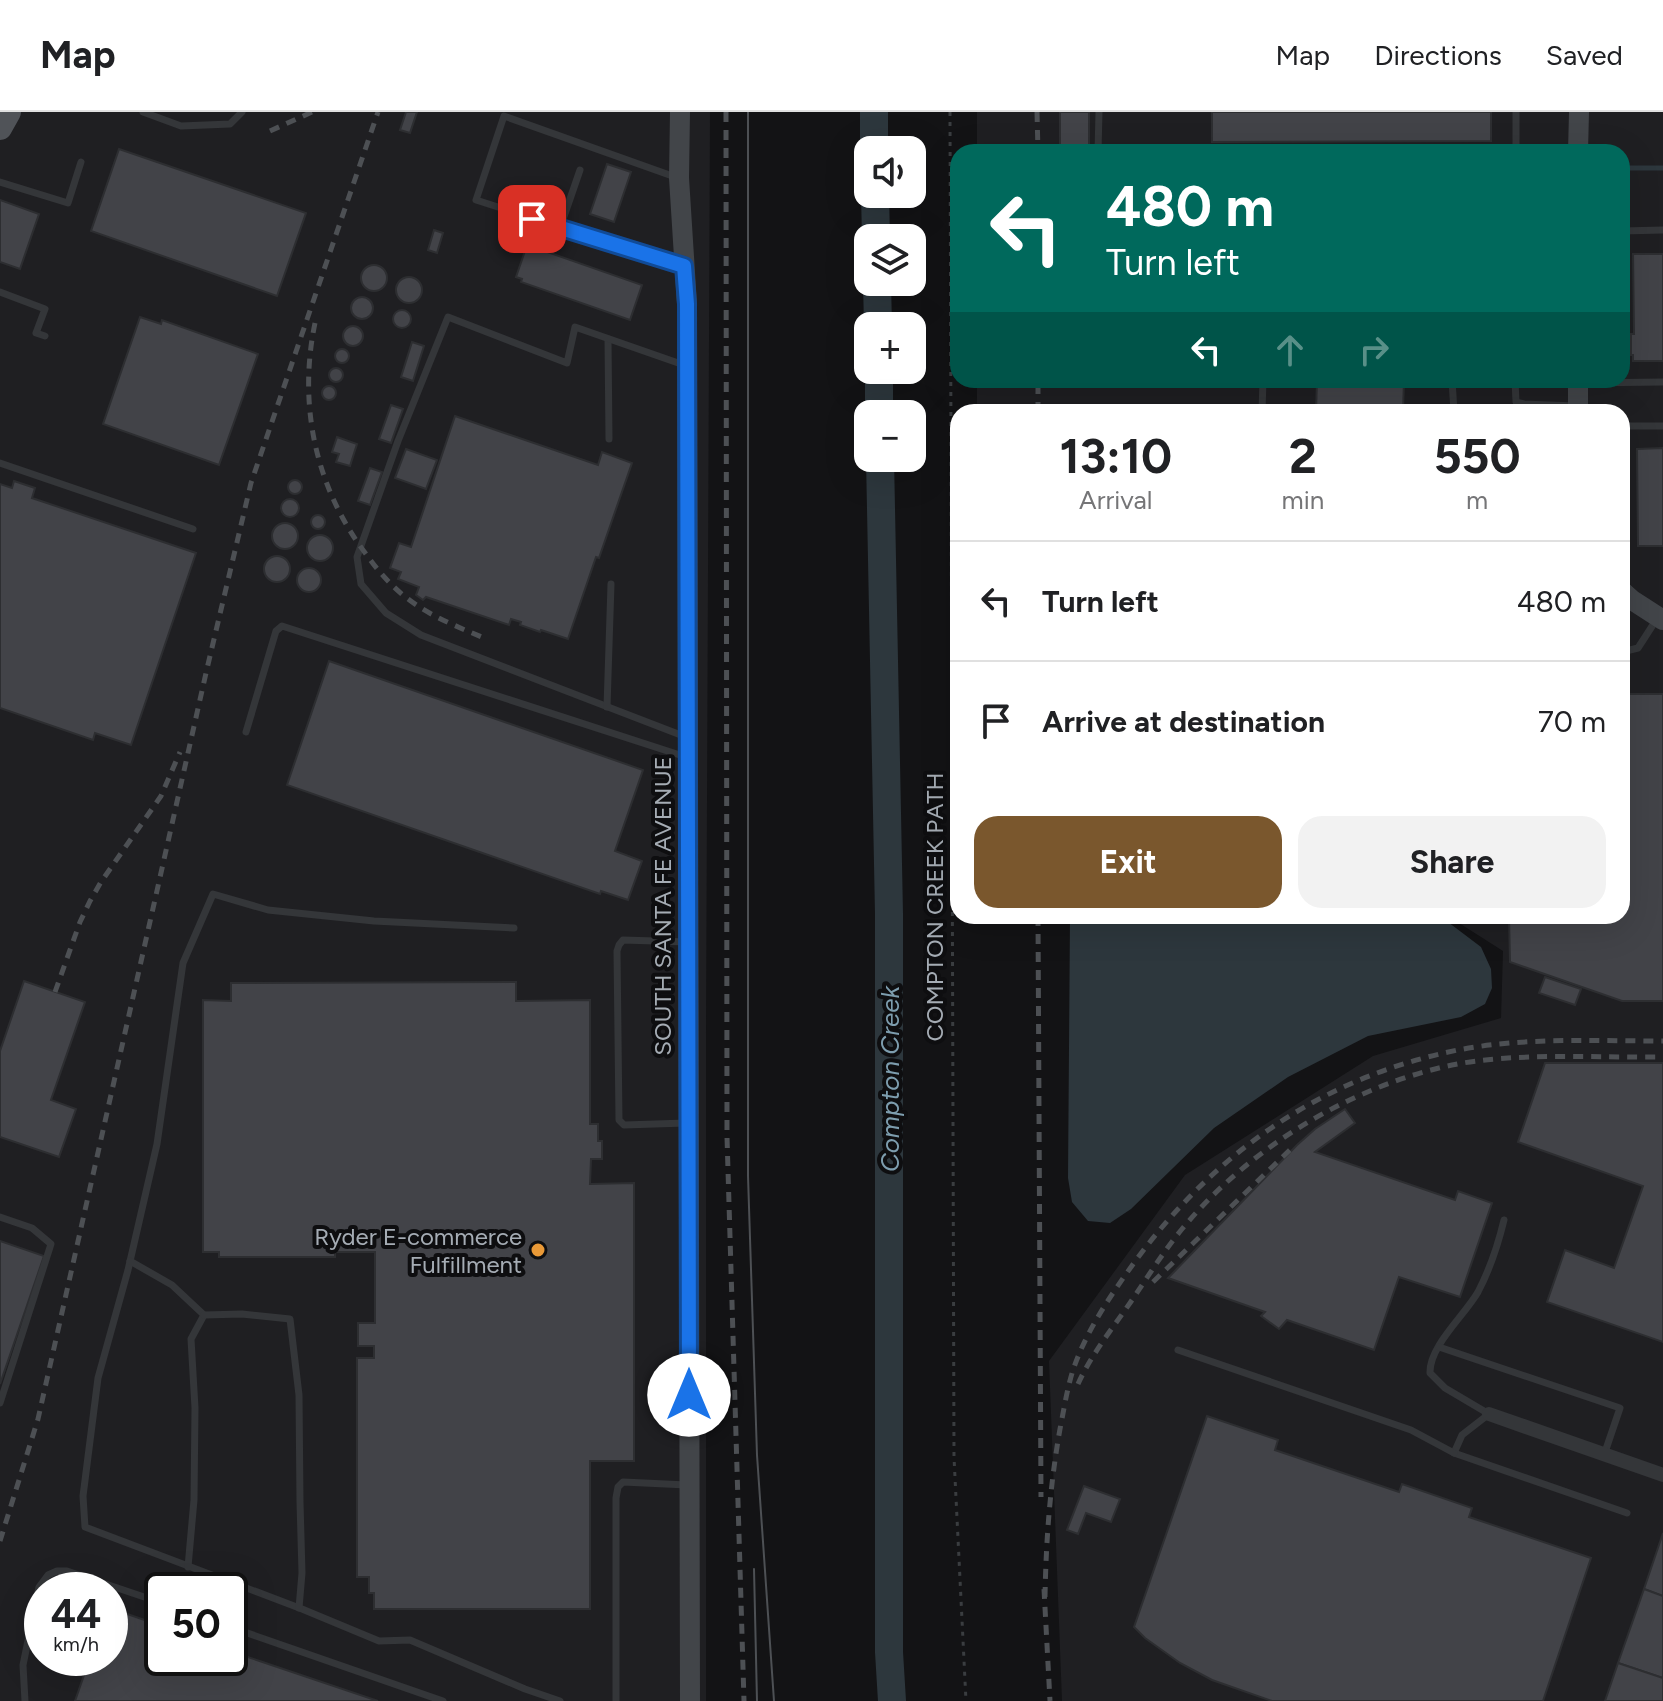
<!DOCTYPE html>
<html lang="en">
<head>
<meta charset="utf-8">
<style>
	:root { --surface:#fff; --page:#f2f2f2; --text:#202124; --muted:#757577; --line:#e0e0e0; --accent:#7a572d }
	body { margin:0; font-family:Figtree,sans-serif; background:var(--page); color:var(--text); height:100vh; display:flex; flex-direction:column; font-size:30px; white-space:nowrap }
	* { box-sizing:border-box; margin:0 }
	p { font-size:26px; color:var(--muted) }
	.icon { flex:none; width:44px; height:44px; fill:none; stroke:currentColor; stroke-width:2; stroke-linecap:round; stroke-linejoin:round }
	.map { position:relative; flex:1; overflow:hidden }
	.details { position:absolute; left:950px; top:292px; width:680px; height:520px; display:flex; flex-direction:column; background:var(--surface); border-radius:24px; box-shadow:0 8px 32px #0002 }
	.details>* { flex:none }
	.top-card { position:absolute; left:950px; top:32px; width:680px; height:244px; border-radius:24px; box-shadow:0 8px 32px #0002; background:#00695c; color:#fff; overflow:hidden }
	.fabs { position:absolute; left:854px; top:24px; display:grid; gap:16px }
	.fabs a { display:grid; place-items:center; width:72px; height:72px; border-radius:16px; background:var(--surface); box-shadow:0 8px 32px #0002; font-size:40px }
	.speed { position:absolute; left:24px; top:1460px; display:flex; gap:16px; font-size:40px; font-weight:700; text-align:center }
	.speed>* { display:grid; place-content:center; width:104px; height:104px; border-radius:50%; background:var(--surface); box-shadow:0 8px 32px #0002; line-height:1 }
	.speed small { font-size:20px; font-weight:400 }
	.speed .limit { border:4px solid #111; border-radius:12px; background:#fff; color:#111 }
	.pin { position:absolute; display:grid; place-items:center; width:68px; height:68px; color:#fff; margin:-34px; border-radius:16px; box-shadow:0 4px 12px #0006 }
	.me { position:absolute; width:88px; margin:-44px; rotate:0deg; stroke-linejoin:round; filter:drop-shadow(0 0 6px #0008) }
	.turn { display:flex; align-items:center; gap:28px; height:168px; padding:0 24px; font-size:36px }
	.turn .icon { width:104px; height:104px; stroke-width:2.5 }
	.turn b { display:block; font-size:56px; line-height:68px }
	.lanes { display:flex; align-items:center; height:76px; padding:0 24px; background:#0003; justify-content:center; gap:40px; direction:ltr }
	.lanes .off { opacity:.35 }
	.eta { display:flex; justify-content:space-evenly; align-items:center; height:136px; text-align:center }
	.eta b { font-size:48px; font-weight:700; line-height:56px }
	.action { display:flex; gap:16px; margin-top:auto; padding:16px 24px }
	.action a { flex:1; height:92px; border-radius:24px; background:var(--accent); color:#fff; font-size:32px; font-weight:700; line-height:92px; text-align:center }
	.action a+a { background:var(--page); color:var(--text) }
	ul { padding:0; list-style:none }
	li { display:flex; align-items:center; gap:24px; height:120px; padding:0 24px; border-top:2px solid var(--line) }
	li div { flex:1 }
	li b { display:block; font-size:30px }
	li em { font-style:normal }
	header { display:flex; align-items:center; gap:48px; box-sizing:border-box; height:112px; padding:0 40px; background:var(--surface); border-bottom:2px solid var(--line) }
	header strong { font-size:38px }
	nav { display:flex; gap:44px; margin-inline-start:auto; font-size:28px }
	.map>svg:first-child { display:block }
</style>
</head>
<body>
<header>
<strong>Map</strong>
<nav><a>Map</a><a>Directions</a><a>Saved</a></nav>
</header>
<div class="map">
<svg width="1663" height="1589" viewBox="0 0 1663 1589">
	<rect width="100%" height="100%" fill="#131315"/>
	<g fill="#1f1f22" fill-rule="evenodd">
		<path d="M15,0H710L706,921V1589H0V28ZM42,1478H110V1546H42ZM162,1478H230V1546H162Z"/>
		<polygon points="977,0 1663,0 1663,1589 1062,1589 1049,1249 1185,1063 1373,944 1501,906 1503,839 1448,804 1622,804 1622,300 977,300 977,268 1622,268 1622,40 977,40"/>
	</g>
	<polygon fill="#2d373d" points="1070,804 1440,804 1481,835 1491,857 1492,876 1485,892 1461,905 1368,924 1288,965 1214,1016 1131,1097 1110,1111 1088,1109 1072,1090 1068,1066"/>
	<g fill="none" stroke-linecap="round" stroke-linejoin="round">
		<polyline stroke="#2d373d" stroke-width="5" points="1622,56 1663,56"/>
		<g stroke="#2d373d" stroke-width="28">
			<polyline points="874,0 874,38"/>
			<polyline points="875,82 876,126"/>
			<polyline points="877,170 878,214"/>
			<polyline points="879,258 879,302"/>
			<polyline points="880,346 889,802 889,1540 892,1589"/>
		</g>
	</g>
	<g fill="#424348" stroke="#2d2e31" stroke-width="2">
		<polygon points="406,0 417,0 410,21 400,18"/>
		<rect x="1060" y="0" width="29" height="34"/>
		<polygon points="1212,0 1491,0 1491,29 1212,30"/>
		<polygon points="119,37 306,101 277,184 91,119"/>
		<polygon points="607,52 631,60 614,110 590,102"/>
		<polygon points="0,88 39,102 20,157 0,150"/>
		<polygon points="434,118 443,121 437,141 428,138"/>
		<polygon points="533,135 642,173 630,208 521,170 522,167 516,165 526,136 531,138"/>
		<polygon points="1633,142 1663,142 1663,249 1633,249 1633,243 1631,243 1631,222 1634,222"/>
		<circle cx="374" cy="166" r="13"/>
		<circle cx="409" cy="178" r="13"/>
		<circle cx="362" cy="196" r="11"/>
		<circle cx="402" cy="207" r="9"/>
		<polygon points="140,205 161,212 162,208 258,242 219,353 103,312"/>
		<circle cx="353" cy="224" r="10"/>
		<polygon points="412,230 424,234 413,269 401,265"/>
		<circle cx="342" cy="244" r="7"/>
		<circle cx="336" cy="263" r="7"/>
		<polygon points="1317,268 1404,268 1403,300 1316,300"/>
		<circle cx="329" cy="281" r="7"/>
		<polygon points="391,293 403,297 391,331 379,327"/>
		<polygon points="455,304 598,353 602,340 632,351 599,446 596,445 568,527 541,518 540,520 520,513 521,510 511,507 509,513 426,485 423,488 416,483 419,475 398,467 401,460 390,456 399,431 411,435"/>
		<polygon points="337,325 357,332 350,354 336,350 339,342 332,340"/>
		<polygon points="1663,336 1663,434 1638,434 1637,337"/>
		<polygon points="406,337 437,348 426,377 395,366"/>
		<polygon points="370,356 382,360 370,393 358,389"/>
		<circle cx="295" cy="375" r="7"/>
		<polygon points="14,369 35,376 32,386 196,441 131,633 95,621 93,628 0,596 0,372 12,376"/>
		<circle cx="290" cy="396" r="9"/>
		<circle cx="318" cy="410" r="7"/>
		<circle cx="285" cy="424" r="13"/>
		<circle cx="320" cy="436" r="13"/>
		<circle cx="277" cy="457" r="13"/>
		<circle cx="309" cy="468" r="12"/>
		<polygon points="329,549 643,658 615,739 642,749 628,788 601,779 600,782 287,673"/>
		<polygon points="1622,582 1663,582 1663,889 1622,889 1510,850 1509,804 1622,804"/>
		<polygon points="1545,865 1581,877 1575,893 1539,881"/>
		<polygon points="24,869 85,890 51,988 76,997 59,1045 0,1025 0,939"/>
		<polygon points="516,870 516,889 590,888 590,1012 598,1012 598,1029 602,1029 602,1047 591,1047 590,1072 634,1071 634,1349 590,1349 590,1497 374,1497 374,1481 369,1481 369,1465 357,1465 357,1246 374,1246 374,1234 358,1234 358,1211 375,1211 375,1140 335,1140 335,1145 219,1145 219,1140 203,1140 203,888 231,889 231,871"/>
		<polygon points="1545,951 1663,951 1663,1230 1547,1190 1565,1138 1614,1156 1643,1074 1518,1030"/>
		<polygon points="1345,997 1355,1011 1315,1040 1455,1088 1458,1079 1492,1091 1460,1185 1399,1165 1374,1238 1287,1208 1279,1217 1261,1204 1265,1200 1168,1166 1297,1033 1315,1017"/>
		<polygon points="0,1129 44,1144 0,1272"/>
		<polygon points="1207,1304 1278,1328 1275,1338 1399,1380 1402,1372 1472,1396 1469,1405 1591,1446 1543,1589 1272,1589 1212,1568 1180,1551 1145,1526 1134,1515"/>
		<polygon points="1084,1374 1120,1387 1111,1410 1086,1401 1078,1422 1067,1418"/>
		<polygon points="1663,1421 1663,1484 1644,1477"/>
		<polygon points="1644,1477 1663,1484 1663,1566 1618,1551"/>
		<polygon points="110,1496 162,1514 162,1546 230,1546 230,1539 378,1589 75,1589 90,1546 110,1546"/>
		<polygon points="1618,1551 1663,1566 1663,1589 1605,1589"/>
	</g>
	<g fill="none" stroke-linecap="round" stroke-linejoin="round">
		<polyline stroke="#3a3d40" stroke-width="3" stroke-dasharray="4 6" stroke-linecap="butt" points="950,0 954,1345 966,1589"/>
		<g stroke="#343639" stroke-width="7">
			<polyline points="143,0 181,14 230,12 242,0"/>
			<polyline points="1516,0 1516,40"/>
			<polyline points="1098,40 1099,0"/>
			<polyline points="678,66 504,4 476,88 681,154"/>
			<polyline points="0,70 68,91 81,50"/>
			<polyline points="560,116 580,58"/>
			<polyline points="1622,119 1663,118"/>
			<polyline points="0,180 45,197 36,221 45,224"/>
			<polyline points="608,227 609,327"/>
			<polyline points="684,253 575,215 567,251 448,205 398,329 357,445 361,472 386,501 421,523 686,625"/>
			<polyline points="1452,268 1454,300"/>
			<polyline points="1515,268 1516,290 1524,292 1576,294"/>
			<polyline points="1580,271 1663,270"/>
			<polyline points="1262,300 1263,268"/>
			<polyline points="1622,314 1663,314"/>
			<polyline points="0,351 193,417"/>
			<polyline points="1622,536 1626,539 1638,536 1658,505"/>
			<polyline points="607,595 611,472"/>
			<polyline points="246,620 276,519 282,514 686,645"/>
			<polyline points="514,816 374,809 268,798 213,782 183,851 157,1032 128,1158 98,1266 83,1384 85,1415 302,1497 379,1529 410,1528 525,1577 560,1589"/>
			<polyline points="686,1011 624,1013 619,1008 617,839 619,833 623,828 687,830"/>
			<polyline points="0,1105 32,1116 51,1132 0,1291"/>
			<path d="M1504,1108C1498,1133 1490,1157 1478,1180C1465,1203 1429,1234 1430,1261L1445,1276L1489,1302L1462,1323L1454,1341L1627,1401"/>
			<polyline points="130,1149 172,1173 204,1203 191,1227 195,1296 194,1388 188,1455"/>
			<polyline points="204,1203 242,1202 290,1207 299,1283 300,1390 302,1461 299,1496"/>
			<polyline points="1439,1235 1620,1296 1604,1343"/>
			<polyline points="1178,1238 1411,1318 1454,1341"/>
			<polyline points="230,1515 443,1589"/>
			<polyline points="25,1589 23,1553 39,1475 48,1463 57,1459 67,1459 162,1491"/>
			<polyline points="616,1589 616,1386 618,1375 623,1370 687,1373"/>
		</g>
		<polyline stroke="#343639" stroke-width="14" points="1489,1302 1663,1363"/>
		<g stroke="#424549" stroke-width="20">
			<polyline points="680,0 679,66 687,192 690,1589"/>
			<polyline points="1578,40 1579,0"/>
			<polyline points="1578,300 1578,268"/>
			<polyline points="1622,479 1632,488 1663,508"/>
		</g>
		<polyline stroke="#505358" stroke-width="24" points="0,16 9,0"/>
		<g stroke="#4d5054" stroke-width="2">
			<polyline points="748,0 748,1064 757,1343 774,1589"/>
			<polyline points="754,1457 757,1589"/>
		</g>
		<g stroke="#4d5054" stroke-width="5" stroke-dasharray="10 8" stroke-linecap="butt">
			<polyline points="726,0 727,1025 744,1589"/>
			<polyline points="1037,0 1038,40"/>
			<polyline points="270,19 312,0"/>
			<path d="M315,211C298,292 315,375 366,442C378,459 391,474 408,487C430,504 458,515 484,526"/>
			<polyline points="1038,300 1038,268"/>
			<polyline points="1038,804 1041,1385"/>
			<polyline points="55,880 80,810 90,789 101,770 161,684 180,640"/>
			<polyline points="1153,1170 1295,1033"/>
			<path d="M1078,1272C1091,1243 1112,1217 1130,1191C1147,1166 1163,1140 1182,1117C1249,1036 1349,975 1452,953C1516,940 1596,946 1663,945"/>
			<polyline points="0,1429 38,1307 206,561 251,371 378,0"/>
			<polyline points="1044,1477 1050,1589"/>
			<path d="M1045,1485C1046,1428 1050,1373 1060,1317C1064,1297 1067,1277 1073,1258C1087,1217 1111,1183 1136,1148C1217,1039 1323,965 1458,938C1525,925 1595,929 1663,929"/>
		</g>
	</g>
	<g fill="none" stroke-linecap="round" stroke-linejoin="round">
		<g stroke="#114b97" stroke-width="20">
			<polyline id="route" points="532,107 684,154 687,192 689,1283"/>
		</g>
		<use href="#route" stroke="#1a73e8" stroke-width="14"/>
	</g>
	<circle fill="#e99937" stroke="#0e0e10" stroke-width="3" cx="538" cy="1138" r="8"/>
	<g text-anchor="middle" dominant-baseline="central" stroke-width="8" stroke-linejoin="round" paint-order="stroke">
		<g font-size="24" fill="#a5acb4" stroke="#0e0e10">
			<text transform="translate(662 794) rotate(-90)">SOUTH SANTA FE AVENUE</text>
			<text transform="translate(934 795) rotate(-90)">COMPTON CREEK PATH</text>
		</g>
		<g font-size="24" fill="#a5acb4" stroke="#0e0e10" text-anchor="end">
			<text x="522" y="1124">Ryder E-commerce<tspan x="522" dy="28">Fulfillment</tspan></text>
		</g>
		<g font-size="26" font-style="italic" fill="#7d9dae" stroke="#0e0e10">
			<text transform="translate(890 967) rotate(-90)">Compton Creek</text>
		</g>
	</g>
</svg>
<div class="fabs">
<a><svg class="icon" aria-label="sound" viewBox="0 0 24 24"><path d="M4 9h4l5-4v14l-5-4H4zM17 9q2 3 0 6"/></svg></a>
<a><svg class="icon" aria-label="layers" viewBox="0 0 24 24"><path d="M12 4l9 5-9 5-9-5zM3 14l9 5 9-5"/></svg></a>
<a>+</a>
<a>−</a>
</div>
<div class="speed"><div>44<small>km/h</small></div><div class="limit">50</div></div>
<div class="pin" style="left:532px;top:107px;background:#d93025"><svg class="icon" aria-label="arrive" viewBox="0 0 24 24"><path d="M6 21V4h12l-3 4 3 4H6"/></svg></div>
<svg class="me" style="left:689px;top:1283px" viewBox="-20 -20 40 40"><circle r="19" fill="#fff"/><path d="M0-13L10 11 0 6-10 11z" fill="#1a73e8"/></svg>
<div class="top-card">
<div class="turn"><svg class="icon" aria-label="left" viewBox="0 0 24 24"><path d="M17 20v-9H6M10 6l-5 5 5 5"/></svg><div><b>480 m</b>Turn left</div></div>
<div class="lanes"><svg class="icon" aria-label="left" viewBox="0 0 24 24"><path d="M17 20v-9H6M10 6l-5 5 5 5"/></svg><svg class="icon off" aria-label="ahead" viewBox="0 0 24 24"><path d="M12 20V5M6 11l6-6 6 6"/></svg><svg class="icon off" aria-label="right" viewBox="0 0 24 24"><path d="M7 20v-9h11M14 6l5 5-5 5"/></svg></div>
</div>
<section class="details">
<div class="eta">
<div><b>13:10</b><p>Arrival</p></div>
<div><b>2</b><p>min</p></div>
<div><b>550</b><p>m</p></div>
</div>
<ul>
<li><svg class="icon" aria-label="left" viewBox="0 0 24 24"><path d="M17 20v-9H6M10 6l-5 5 5 5"/></svg><div><b>Turn left</b></div><em>480 m</em></li>
<li><svg class="icon" aria-label="arrive" viewBox="0 0 24 24"><path d="M6 21V4h12l-3 4 3 4H6"/></svg><div><b>Arrive at destination</b></div><em>70 m</em></li>
</ul>
<div class="action"><a>Exit</a><a>Share</a></div>
</section>
</div>
</body>
</html>
